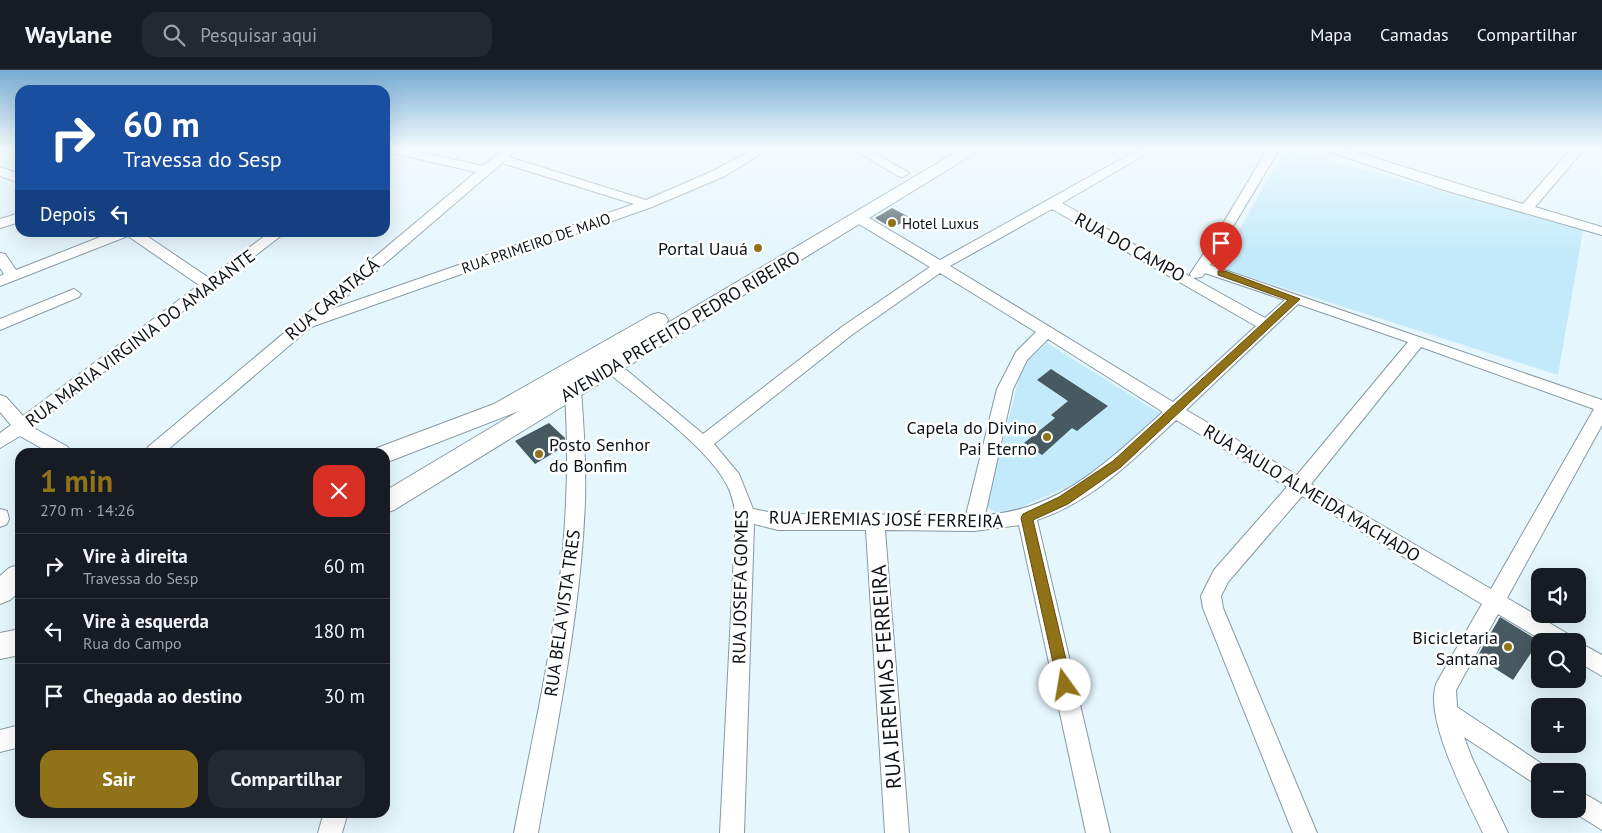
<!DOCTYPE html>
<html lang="pt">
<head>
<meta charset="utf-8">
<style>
	:root { --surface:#171b24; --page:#242831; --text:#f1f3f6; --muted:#9ea1a6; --line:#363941; --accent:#907318 }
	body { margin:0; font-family:"PT Sans",sans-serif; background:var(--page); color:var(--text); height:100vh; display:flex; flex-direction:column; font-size:19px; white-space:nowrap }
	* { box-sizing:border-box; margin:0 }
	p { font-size:16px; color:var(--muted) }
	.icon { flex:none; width:28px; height:28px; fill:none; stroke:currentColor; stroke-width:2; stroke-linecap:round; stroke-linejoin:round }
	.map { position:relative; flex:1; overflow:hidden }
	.drawer { position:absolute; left:15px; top:378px; width:375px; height:370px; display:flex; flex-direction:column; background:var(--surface); border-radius:15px; box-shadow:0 5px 20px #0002 }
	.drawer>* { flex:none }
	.banner { position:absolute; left:15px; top:15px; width:375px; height:152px; border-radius:15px; box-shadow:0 5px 20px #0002; background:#1a4fa0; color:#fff; overflow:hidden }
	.buttons { position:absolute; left:1531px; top:498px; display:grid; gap:10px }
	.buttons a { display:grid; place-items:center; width:55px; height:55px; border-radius:10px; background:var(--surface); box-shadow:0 5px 20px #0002; font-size:25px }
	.pin { position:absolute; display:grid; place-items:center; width:42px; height:42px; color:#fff; margin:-51px -21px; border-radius:50% 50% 50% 0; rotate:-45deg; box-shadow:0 0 5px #0007 }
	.pin .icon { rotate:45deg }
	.me { position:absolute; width:55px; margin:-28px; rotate:347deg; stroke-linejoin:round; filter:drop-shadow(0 0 4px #0008) }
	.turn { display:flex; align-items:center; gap:18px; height:105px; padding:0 25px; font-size:22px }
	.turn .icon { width:65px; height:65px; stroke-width:2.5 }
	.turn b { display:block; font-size:35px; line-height:42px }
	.then { display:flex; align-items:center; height:48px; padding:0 25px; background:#0003; gap:10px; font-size:19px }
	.round { display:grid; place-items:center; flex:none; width:52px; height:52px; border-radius:15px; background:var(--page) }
	.head { display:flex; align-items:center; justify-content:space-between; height:85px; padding:0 25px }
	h1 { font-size:30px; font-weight:700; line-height:38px; color:var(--accent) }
	.button { display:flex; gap:10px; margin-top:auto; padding:10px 25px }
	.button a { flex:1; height:58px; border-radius:15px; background:var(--accent); color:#fff; font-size:20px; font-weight:700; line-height:58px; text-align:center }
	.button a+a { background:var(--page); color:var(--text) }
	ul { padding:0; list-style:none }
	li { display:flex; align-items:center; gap:15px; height:65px; padding:0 25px; border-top:1px solid var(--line) }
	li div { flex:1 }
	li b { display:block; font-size:19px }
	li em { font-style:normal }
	header { display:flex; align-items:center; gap:30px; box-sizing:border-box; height:70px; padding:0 25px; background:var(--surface); border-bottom:1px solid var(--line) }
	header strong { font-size:24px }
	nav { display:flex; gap:28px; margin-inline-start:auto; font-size:18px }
	.search { width:350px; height:45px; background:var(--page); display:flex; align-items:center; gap:12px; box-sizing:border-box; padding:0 18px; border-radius:15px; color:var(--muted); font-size:19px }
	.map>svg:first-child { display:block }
</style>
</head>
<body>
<header>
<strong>Waylane</strong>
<div class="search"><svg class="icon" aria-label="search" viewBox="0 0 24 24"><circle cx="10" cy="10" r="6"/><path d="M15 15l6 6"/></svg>Pesquisar aqui</div>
<nav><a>Mapa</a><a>Camadas</a><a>Compartilhar</a></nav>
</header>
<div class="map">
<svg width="1602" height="763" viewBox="0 0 1602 763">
	<rect width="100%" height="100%" fill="#e5f6fd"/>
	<g fill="#c2eafb">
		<polygon points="1286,78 1583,160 1558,305 1218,197"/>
		<polygon points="1047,273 1161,344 1112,389 1078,412 1003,445 986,437 1022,296"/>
	</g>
	<g fill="#475961">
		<polygon points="892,138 911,148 892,158 875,148"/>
		<polygon points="1051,299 1108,336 1077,361 1072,358 1042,385 1024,373 1055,348 1051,345 1068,331 1037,310"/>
		<polygon points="549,353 565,368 565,376 535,394 515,371"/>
		<polygon points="1500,547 1539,571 1513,610 1477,587"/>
	</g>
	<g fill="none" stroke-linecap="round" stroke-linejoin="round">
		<g stroke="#8699a2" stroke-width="2">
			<g id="street">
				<path d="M386,78H402L483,96L505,78H518L509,87L646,130L715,100L755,78H770L725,106L652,137L311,257L165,382H146L148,377L476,102L387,82ZM502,93L634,134L332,239Z"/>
				<polygon points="851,78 866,78 909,103 903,107 898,106"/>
				<path d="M1141,78H1156L1062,133L1191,207L1190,204L1218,162L1268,78H1280L1210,195L1602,330V355L1507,528L1568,564L1571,571H1543L1498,544L1456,620L1457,637L1548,698L1550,701H1540V717L1464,667L1472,688L1508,763H1483C1467,729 1422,646 1437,612L1482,534L1302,426L1228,512L1221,526L1223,538L1317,763H1293L1203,538L1201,526L1214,500L1287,417L1176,350C1134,389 1092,432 1037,450L1110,763H1086L1019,455L974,461L885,460L909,763H885L866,460H778L754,454L744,763H720L736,445C734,435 732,424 727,415C708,377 640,329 606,301L604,297L606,293H618L703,364L843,256L930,197L854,151L852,148L854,145H864L940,190ZM1052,139L1256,256L1173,332L950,196ZM940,203L1036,262L1016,282L997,319L966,445L778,444L753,439L739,404L714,374L853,264ZM1205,203L1285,230L1265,248L1193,208L1202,207ZM1298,234L1408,272L1297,405L1186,340ZM1048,269L1163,342C1109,390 1061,440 985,445L1013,319L1027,290ZM1421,277L1594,339L1491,519L1311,414Z"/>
				<polygon points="1325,78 1343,78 1523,134 1572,78 1585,78 1535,137 1602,157 1602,165 1444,120 1327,81"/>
				<polygon points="0,97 20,104 20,113 0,106"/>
				<polygon points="20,143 20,152 0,158 0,149"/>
				<polygon points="113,162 141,162 209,208 270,162 286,162 32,357 68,377 70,382 48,382 20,366 0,378 0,363 11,355 0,342 0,325 6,327 23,346 199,215 128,166 0,216 0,206 4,204 0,198 0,183 5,184 16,200"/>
				<polygon points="74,219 81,224 79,227 0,260 0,249"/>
				<path d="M573,315L579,317L581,321C584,358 586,394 585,431C581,543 557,653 538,763H514C535,653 562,542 566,431C568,394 567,358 565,321L567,317Z"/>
				<polygon points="0,439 7,441 9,449 7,454 0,457"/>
				<polygon points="1578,572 1602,585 1602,606 1578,592"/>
				<polygon points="20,655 20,677 0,682 0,660"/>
				<polygon points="1578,720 1602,734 1602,760 1570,740 1578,739"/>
				<polygon points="324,742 348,742 342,763 318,763"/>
			</g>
		</g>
		<g stroke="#8699a2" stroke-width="2">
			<g id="secondary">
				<polygon points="963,78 983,78 394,440 385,443 385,421 519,341 385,393 385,382 374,382 377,378 494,334 651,245 658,243 665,245 668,250 666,254"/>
				<polygon points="18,495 20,495 20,521 10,530 0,534 0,506 9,498"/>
				<polygon points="20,559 20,585 0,589 0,563"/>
			</g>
		</g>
		<use href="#street" fill="#fff" fill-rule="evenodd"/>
		<use href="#secondary" fill="#fff" fill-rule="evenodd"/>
	</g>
	<linearGradient id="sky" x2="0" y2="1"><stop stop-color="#76acd3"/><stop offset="0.42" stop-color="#f3fbfe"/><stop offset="1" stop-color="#f3fbfe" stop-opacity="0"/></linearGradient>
	<rect width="1602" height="185" fill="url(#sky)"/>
	<polygon fill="#907318" stroke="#5e4b10" points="1218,201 1225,201 1300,229 1121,397 1068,434 1033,450 1072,615 1070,619 1065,621 1060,619 1058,615 1021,448 1023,444 1059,427 1113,391 1288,230 1218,205"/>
	<g fill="#907318" stroke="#fff" stroke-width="2">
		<circle cx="892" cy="153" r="5"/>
		<circle cx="758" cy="178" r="5"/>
		<circle cx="1047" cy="367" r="5"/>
		<circle cx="539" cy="384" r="5"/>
		<circle cx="1508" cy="577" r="5"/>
	</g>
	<g text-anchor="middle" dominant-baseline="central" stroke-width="5" stroke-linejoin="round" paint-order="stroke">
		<g font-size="15" fill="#0c1316" stroke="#fff" text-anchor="start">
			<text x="902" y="153">Hotel Luxus</text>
		</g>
		<g font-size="15" fill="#0c1316" stroke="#fff">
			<text transform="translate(536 173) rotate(-19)">RUA PRIMEIRO DE MAIO</text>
		</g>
		<g font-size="18" fill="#0c1316" stroke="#fff">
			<text transform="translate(1130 177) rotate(29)">RUA DO CAMPO</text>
			<text transform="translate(332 229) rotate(-40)">RUA CARATACÁ</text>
			<text transform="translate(680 256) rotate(-31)">AVENIDA PREFEITO PEDRO RIBEIRO</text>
			<text transform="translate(140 268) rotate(-37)">RUA MARIA VIRGINIA DO AMARANTE</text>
			<text transform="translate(1312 423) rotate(31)">RUA PAULO ALMEIDA MACHADO</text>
			<text transform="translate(886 449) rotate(1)">RUA JEREMIAS JOSÉ FERREIRA</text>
			<text transform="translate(740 517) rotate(-89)">RUA JOSEFA GOMES</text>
			<text transform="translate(562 543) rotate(-82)">RUA BELA VISTA TRES</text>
		</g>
		<g font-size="18" fill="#0c1316" stroke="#fff" text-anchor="end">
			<text x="748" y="178">Portal Uauá</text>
			<text x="1037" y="357">Capela do Divino<tspan x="1037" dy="21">Pai Eterno</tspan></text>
			<text x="549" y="374" text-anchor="start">Posto Senhor<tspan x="549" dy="21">do Bonfim</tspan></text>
			<text x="1498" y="567">Bicicletaria<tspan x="1498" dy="21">Santana</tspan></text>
		</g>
		<g font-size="21" fill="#0c1316" stroke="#fff">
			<text transform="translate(886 607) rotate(-94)">RUA JEREMIAS FERREIRA</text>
		</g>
	</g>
</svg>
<div class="buttons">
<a><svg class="icon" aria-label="sound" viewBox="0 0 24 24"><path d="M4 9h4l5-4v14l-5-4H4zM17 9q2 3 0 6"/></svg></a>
<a><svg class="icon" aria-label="search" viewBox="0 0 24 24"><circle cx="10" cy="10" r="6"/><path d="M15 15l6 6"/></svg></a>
<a>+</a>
<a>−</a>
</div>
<div class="pin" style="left:1221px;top:203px;background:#d93025"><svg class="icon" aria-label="arrive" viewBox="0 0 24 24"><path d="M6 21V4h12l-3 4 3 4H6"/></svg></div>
<svg class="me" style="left:1065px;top:615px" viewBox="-20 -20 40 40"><circle r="19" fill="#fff"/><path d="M0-13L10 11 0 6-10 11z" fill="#907318"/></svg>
<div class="banner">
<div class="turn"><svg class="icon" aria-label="right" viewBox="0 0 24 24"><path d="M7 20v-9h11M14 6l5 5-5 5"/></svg><div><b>60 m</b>Travessa do Sesp</div></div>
<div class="then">Depois<svg class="icon" aria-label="left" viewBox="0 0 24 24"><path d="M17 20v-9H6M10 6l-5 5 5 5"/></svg></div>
</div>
<section class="drawer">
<div class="head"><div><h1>1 min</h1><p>270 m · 14:26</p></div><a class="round" style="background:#d93025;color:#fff"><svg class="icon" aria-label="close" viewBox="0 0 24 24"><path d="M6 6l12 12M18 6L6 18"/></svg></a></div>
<ul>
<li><svg class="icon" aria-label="right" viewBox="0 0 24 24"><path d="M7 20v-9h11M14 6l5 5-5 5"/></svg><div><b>Vire à direita</b><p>Travessa do Sesp</p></div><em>60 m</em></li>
<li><svg class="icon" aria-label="left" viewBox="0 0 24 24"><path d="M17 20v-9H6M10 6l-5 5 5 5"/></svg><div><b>Vire à esquerda</b><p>Rua do Campo</p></div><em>180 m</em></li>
<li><svg class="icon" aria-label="arrive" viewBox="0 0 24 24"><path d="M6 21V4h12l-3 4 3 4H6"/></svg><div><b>Chegada ao destino</b></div><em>30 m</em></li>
</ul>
<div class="button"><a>Sair</a><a>Compartilhar</a></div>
</section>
</div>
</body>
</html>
